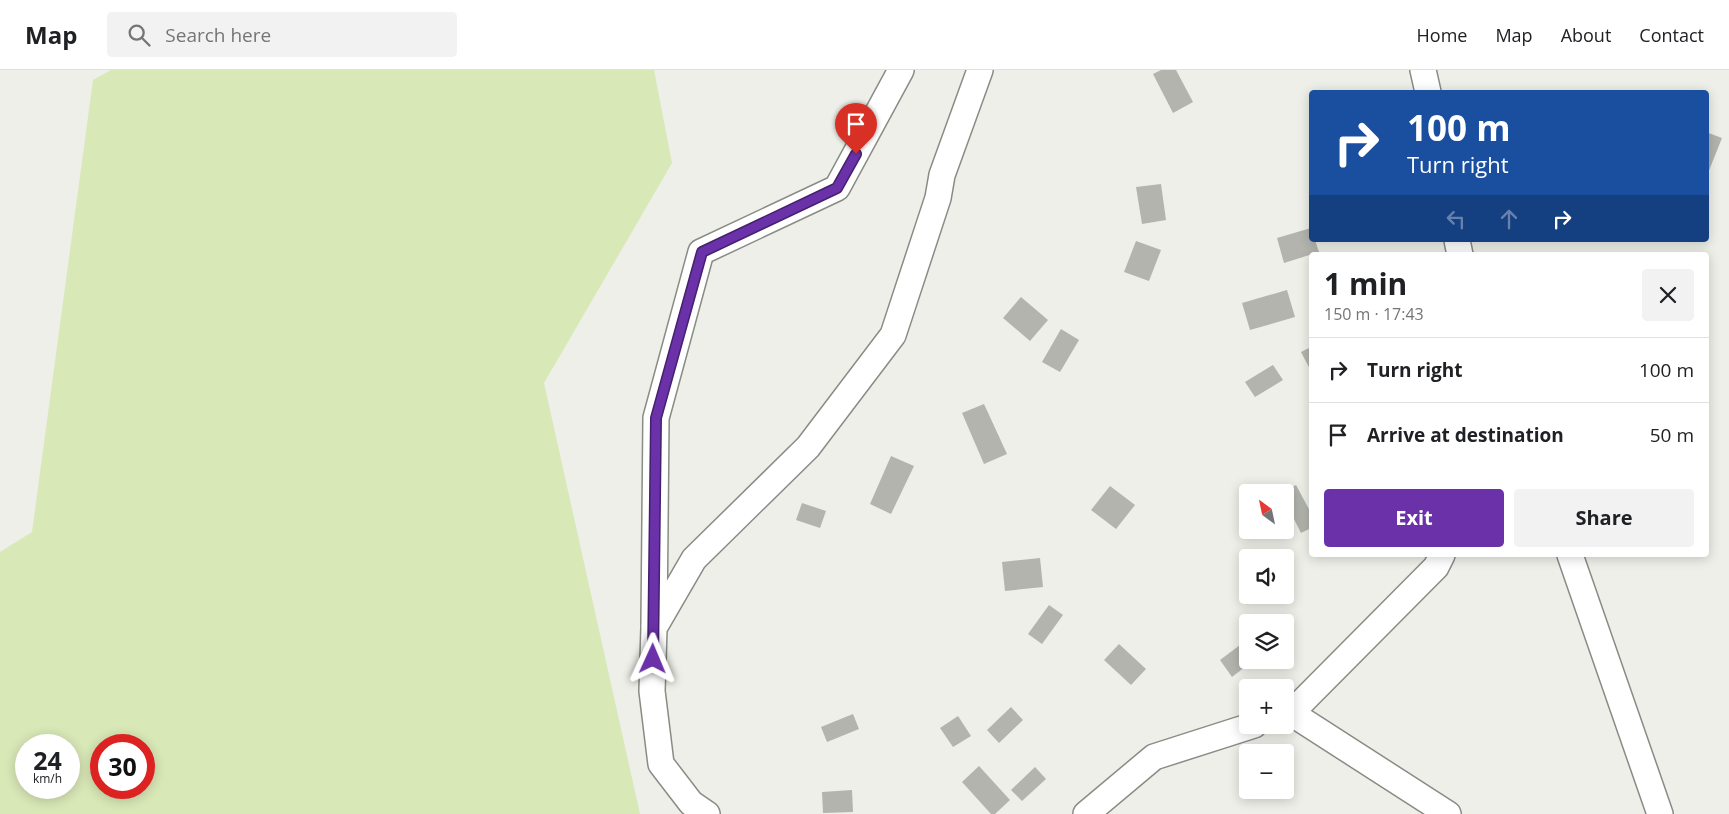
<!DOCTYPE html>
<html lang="en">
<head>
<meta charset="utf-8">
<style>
	:root { --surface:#fff; --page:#f2f2f2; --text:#202124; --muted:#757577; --line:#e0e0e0; --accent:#6a31a8 }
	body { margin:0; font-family:"Open Sans",sans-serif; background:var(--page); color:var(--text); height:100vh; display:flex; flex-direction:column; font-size:19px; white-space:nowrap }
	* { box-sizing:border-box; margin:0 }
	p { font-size:16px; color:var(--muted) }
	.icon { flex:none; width:28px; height:28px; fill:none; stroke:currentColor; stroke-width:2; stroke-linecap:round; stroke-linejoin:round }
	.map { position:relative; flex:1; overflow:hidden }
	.sheet { position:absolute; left:1309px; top:182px; width:400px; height:305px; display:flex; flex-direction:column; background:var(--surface); border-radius:5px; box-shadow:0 2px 12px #0003 }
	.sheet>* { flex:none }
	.banner { position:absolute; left:1309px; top:20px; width:400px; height:152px; border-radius:5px; box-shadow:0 2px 12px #0003; background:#1a4fa0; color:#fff; overflow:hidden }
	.needle { width:32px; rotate:327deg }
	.fabs { position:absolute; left:1239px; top:414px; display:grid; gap:10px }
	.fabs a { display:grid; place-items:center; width:55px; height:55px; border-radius:5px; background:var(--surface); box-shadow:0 2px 12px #0003; font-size:25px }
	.speed { position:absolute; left:15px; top:664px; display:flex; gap:10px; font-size:25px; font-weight:700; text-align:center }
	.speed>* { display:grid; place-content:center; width:65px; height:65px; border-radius:50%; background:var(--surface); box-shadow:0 2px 12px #0003; line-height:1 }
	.speed small { font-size:12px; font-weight:400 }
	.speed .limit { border:8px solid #d22; background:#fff; color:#111 }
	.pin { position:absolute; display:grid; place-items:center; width:42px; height:42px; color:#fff; margin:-51px -21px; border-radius:50% 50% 50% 0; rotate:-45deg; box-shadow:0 0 5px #0007 }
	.pin .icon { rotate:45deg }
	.me { position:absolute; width:55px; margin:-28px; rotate:1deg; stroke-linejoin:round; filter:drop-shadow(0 0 4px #0008) }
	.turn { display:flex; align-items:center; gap:18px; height:105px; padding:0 15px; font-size:22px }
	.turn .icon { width:65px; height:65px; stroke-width:2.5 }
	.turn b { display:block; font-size:35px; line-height:42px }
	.lanes { display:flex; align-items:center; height:48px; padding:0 15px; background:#0003; justify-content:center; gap:25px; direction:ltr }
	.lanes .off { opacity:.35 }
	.round { display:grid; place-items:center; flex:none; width:52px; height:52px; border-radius:5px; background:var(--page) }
	.headline { display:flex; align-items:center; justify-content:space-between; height:85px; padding:0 15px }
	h1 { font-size:30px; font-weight:700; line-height:38px }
	.primary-button { display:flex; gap:10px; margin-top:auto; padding:10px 15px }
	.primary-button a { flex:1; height:58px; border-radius:5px; background:var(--accent); color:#fff; font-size:20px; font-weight:700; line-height:58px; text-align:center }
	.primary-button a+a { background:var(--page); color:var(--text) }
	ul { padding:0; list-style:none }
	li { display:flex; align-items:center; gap:15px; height:65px; padding:0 15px; border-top:1px solid var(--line) }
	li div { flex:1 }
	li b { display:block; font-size:19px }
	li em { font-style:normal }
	header { display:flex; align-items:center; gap:30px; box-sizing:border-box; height:70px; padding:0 25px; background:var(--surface); border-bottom:1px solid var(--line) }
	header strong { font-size:24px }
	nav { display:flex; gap:28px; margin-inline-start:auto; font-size:18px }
	.search { width:350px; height:45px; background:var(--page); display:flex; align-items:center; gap:12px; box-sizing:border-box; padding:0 18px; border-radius:5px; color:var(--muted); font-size:19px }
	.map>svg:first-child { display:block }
</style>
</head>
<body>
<header>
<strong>Map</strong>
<div class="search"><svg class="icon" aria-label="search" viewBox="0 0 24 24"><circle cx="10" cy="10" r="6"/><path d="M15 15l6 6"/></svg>Search here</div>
<nav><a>Home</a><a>Map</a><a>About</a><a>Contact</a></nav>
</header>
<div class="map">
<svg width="1729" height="744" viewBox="0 0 1729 744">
	<rect width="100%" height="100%" fill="#edefe8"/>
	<path fill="#d9e8b7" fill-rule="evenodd" d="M111,0H654L672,93L544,313L640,744H0V482L32,462L93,10ZM26,675H69V718H26ZM101,675H144V718H101Z"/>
	<g fill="#b2b4ad">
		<polygon points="1161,0 1176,0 1193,32 1173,43 1153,4"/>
		<polygon points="1706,62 1722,68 1706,108"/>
		<polygon points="1161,114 1166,150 1142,154 1136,117"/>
		<polygon points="1311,158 1311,170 1315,170 1319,182 1284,193 1277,168"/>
		<polygon points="1136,171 1161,180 1149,211 1124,202"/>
		<polygon points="1287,220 1295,247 1250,260 1242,233"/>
		<polygon points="1021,227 1048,250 1030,271 1003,248"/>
		<polygon points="1061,259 1079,270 1060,302 1042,292"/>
		<polygon points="1311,277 1311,301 1301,282"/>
		<polygon points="1273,295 1283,310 1255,327 1245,312"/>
		<polygon points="984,334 1007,384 984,394 962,343"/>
		<polygon points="891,386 914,396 891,444 870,434"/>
		<polygon points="1296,415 1311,443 1311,458 1301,463 1285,431 1285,422 1282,422"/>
		<polygon points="1110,416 1135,435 1116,459 1091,440"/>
		<polygon points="802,433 826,441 820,458 796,450"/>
		<polygon points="1040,488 1043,517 1005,521 1002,492"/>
		<polygon points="1049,535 1063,545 1042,574 1028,564"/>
		<polygon points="1248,569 1248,590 1254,590 1232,607 1220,590"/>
		<polygon points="1119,574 1146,599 1131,615 1104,590"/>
		<polygon points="1011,637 1023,650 999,673 987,660"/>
		<polygon points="853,644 859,659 827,672 821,657"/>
		<polygon points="958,646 971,666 953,677 940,658"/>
		<polygon points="979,696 1010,730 995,744 991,744 962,712"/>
		<polygon points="1035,697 1046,709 1022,731 1011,720"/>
		<polygon points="852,720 853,742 823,743 822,722"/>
	</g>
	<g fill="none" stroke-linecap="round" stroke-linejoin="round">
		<g stroke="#898c85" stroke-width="28">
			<g id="street">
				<polyline points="1423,0 1428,22"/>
				<polyline points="1457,170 1460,185"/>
				<polyline points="1570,485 1660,744"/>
				<polyline points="654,555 656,348 701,182 837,118 901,0"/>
				<polyline points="1291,643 1448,744"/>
				<polyline points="1285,645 1291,643 1436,497 1442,485"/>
				<polyline points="707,744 691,733 661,694 652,621 654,558 694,489 808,377 893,265 938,128 942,105 980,0"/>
				<polyline points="1086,744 1154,687 1254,655"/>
			</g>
		</g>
		<use href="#street" stroke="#fff" stroke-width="25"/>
	</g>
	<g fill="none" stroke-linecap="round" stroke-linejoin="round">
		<g stroke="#45206d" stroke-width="12">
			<polyline id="route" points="653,589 656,348 702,182 837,118 856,84"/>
		</g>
		<use href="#route" stroke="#6a31a8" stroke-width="9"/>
	</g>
</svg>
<div class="fabs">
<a><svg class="needle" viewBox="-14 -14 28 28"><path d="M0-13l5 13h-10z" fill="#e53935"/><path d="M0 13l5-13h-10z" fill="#757577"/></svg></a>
<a><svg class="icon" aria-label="sound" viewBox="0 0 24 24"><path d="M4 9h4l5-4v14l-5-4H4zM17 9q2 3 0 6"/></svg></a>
<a><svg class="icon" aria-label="layers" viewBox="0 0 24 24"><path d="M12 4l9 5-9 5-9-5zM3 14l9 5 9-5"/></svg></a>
<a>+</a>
<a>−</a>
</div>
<div class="speed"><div>24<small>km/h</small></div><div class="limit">30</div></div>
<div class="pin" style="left:856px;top:84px;background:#d93025"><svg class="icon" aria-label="arrive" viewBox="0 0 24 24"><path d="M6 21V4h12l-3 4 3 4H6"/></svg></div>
<svg class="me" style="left:653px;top:589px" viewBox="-20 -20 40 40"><path d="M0-17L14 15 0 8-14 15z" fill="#6a31a8" stroke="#fff" stroke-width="4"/></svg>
<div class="banner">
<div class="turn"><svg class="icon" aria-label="right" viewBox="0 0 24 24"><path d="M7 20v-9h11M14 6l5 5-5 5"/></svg><div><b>100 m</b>Turn right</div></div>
<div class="lanes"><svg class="icon off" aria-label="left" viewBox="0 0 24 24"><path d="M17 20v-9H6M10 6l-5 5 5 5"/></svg><svg class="icon off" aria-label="ahead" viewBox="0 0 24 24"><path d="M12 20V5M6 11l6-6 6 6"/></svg><svg class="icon" aria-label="right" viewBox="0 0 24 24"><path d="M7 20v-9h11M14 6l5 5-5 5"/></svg></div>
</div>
<section class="sheet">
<div class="headline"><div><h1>1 min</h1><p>150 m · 17:43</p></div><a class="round"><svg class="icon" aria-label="close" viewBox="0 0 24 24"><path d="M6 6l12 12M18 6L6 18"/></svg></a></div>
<ul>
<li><svg class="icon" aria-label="right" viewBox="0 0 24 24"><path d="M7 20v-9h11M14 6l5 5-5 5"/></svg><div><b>Turn right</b></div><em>100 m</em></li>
<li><svg class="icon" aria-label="arrive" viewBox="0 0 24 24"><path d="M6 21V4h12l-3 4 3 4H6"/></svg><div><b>Arrive at destination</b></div><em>50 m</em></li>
</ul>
<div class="primary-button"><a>Exit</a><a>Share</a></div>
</section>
</div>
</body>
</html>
